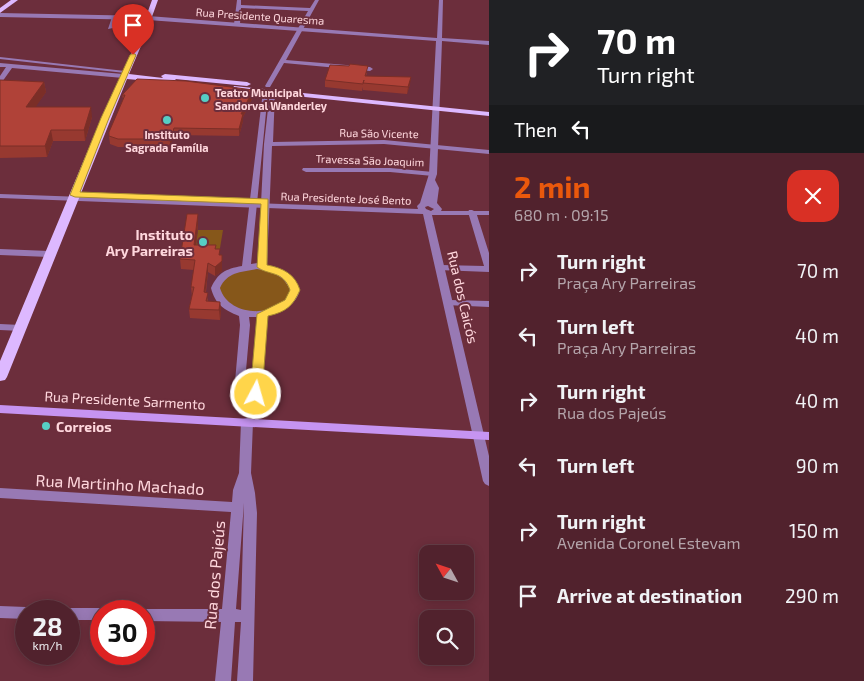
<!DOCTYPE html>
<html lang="en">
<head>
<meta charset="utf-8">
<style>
	:root { --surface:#51222d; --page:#5b2f39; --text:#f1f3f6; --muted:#b4a4aa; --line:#673f49; --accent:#ea580c }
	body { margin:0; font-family:"Exo 2",sans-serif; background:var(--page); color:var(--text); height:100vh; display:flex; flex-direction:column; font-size:19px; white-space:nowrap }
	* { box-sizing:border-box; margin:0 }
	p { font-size:16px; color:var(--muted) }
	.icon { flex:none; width:28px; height:28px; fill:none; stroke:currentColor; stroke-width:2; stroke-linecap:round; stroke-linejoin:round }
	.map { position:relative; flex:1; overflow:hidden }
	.panel { display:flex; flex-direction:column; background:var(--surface); width:375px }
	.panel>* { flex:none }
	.guide { background:#202124; color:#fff; overflow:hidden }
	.needle { width:32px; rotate:310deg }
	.controls { position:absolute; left:419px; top:545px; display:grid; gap:10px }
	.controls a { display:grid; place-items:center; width:55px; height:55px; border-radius:10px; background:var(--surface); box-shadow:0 2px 12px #0003,0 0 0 1px var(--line); font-size:25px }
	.speed { position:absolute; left:15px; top:600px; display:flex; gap:10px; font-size:25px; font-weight:700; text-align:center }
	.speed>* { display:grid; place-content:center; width:65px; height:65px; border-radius:50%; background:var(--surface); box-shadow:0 2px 12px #0003,0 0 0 1px var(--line); line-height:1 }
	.speed small { font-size:12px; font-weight:400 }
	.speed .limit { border:8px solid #d22; background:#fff; color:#111 }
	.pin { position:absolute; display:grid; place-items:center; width:42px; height:42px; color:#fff; margin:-51px -21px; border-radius:50% 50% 50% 0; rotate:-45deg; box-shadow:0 0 5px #0007 }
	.pin .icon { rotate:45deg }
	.me { position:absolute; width:55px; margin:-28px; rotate:6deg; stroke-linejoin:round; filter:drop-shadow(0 0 4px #0008) }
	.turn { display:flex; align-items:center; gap:18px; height:105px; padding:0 25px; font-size:22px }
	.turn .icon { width:65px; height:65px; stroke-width:2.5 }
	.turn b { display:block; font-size:35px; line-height:42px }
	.then { display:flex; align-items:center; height:48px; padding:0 25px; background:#0003; gap:10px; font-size:19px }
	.round { display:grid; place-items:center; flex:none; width:52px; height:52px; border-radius:15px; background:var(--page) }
	.summary { display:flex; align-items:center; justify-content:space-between; height:85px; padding:0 25px }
	h1 { font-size:30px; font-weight:700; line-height:38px; color:var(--accent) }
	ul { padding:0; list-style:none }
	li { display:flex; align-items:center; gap:15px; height:65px; padding:0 25px }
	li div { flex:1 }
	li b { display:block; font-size:19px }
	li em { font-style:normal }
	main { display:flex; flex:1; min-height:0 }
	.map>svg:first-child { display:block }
</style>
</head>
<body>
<main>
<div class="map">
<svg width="489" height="681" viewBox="0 0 489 681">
	<rect width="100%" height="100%" fill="#6c2e3c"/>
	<g fill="#86571a">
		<polygon points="198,230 223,230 219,254 195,255"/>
		<polygon points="251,267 282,273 293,296 277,310 249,313 223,302 218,284 226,276"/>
	</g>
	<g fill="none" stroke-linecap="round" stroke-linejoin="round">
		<polygon fill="#9879b4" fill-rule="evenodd" points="0,57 125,71 127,72 125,73 0,59"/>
		<g fill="#9879b4" fill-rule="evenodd">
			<polygon points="237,0 241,0 241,5 310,8 315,0 319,0 286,60 370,67 373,69 370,71 284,63 270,87 266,87 265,86 308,11 241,8 240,24 237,26 234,24"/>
			<polygon points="115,15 118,17 113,28 108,29 112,17"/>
			<path d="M263,91L268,92L251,264L258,263L264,144L270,91L275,92L273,142L384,140L489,150V154L384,144L272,146L267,265C282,269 293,275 300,290C295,307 282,311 267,315L261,394L260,397L246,403L236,399L234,393L240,325L239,316C224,310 215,304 211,288C218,273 225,269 242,266ZM257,269C272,272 284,275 290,290C283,318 229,319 220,288C227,272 241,272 257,269ZM249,317H257L251,392L246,394L244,393L250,325Z"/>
			<polygon points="303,168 390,168 433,172 437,174 433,176 390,172 306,172 302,170"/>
			<polygon points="469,210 472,210 476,212 489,253 489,272 438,270 437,268 441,265 484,266 468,212"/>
			<polygon points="0,249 49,251 53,254 49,257 0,255"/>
			<polygon points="449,300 489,301 489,307 446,305 444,303 446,301"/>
			<polygon points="0,324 21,325 26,328 21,331 0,330"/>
			<path d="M247,418L251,419L253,422L251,473L255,493L257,513L253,681H237L241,622H235L231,681H215L221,622L144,621V611H139L144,609H222L231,512L0,498V488L232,502L233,490L239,473L241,422L243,419ZM244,503L241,610L236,609Z"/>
			<polygon points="0,606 26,607 31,608 32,611 26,611 26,619 0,618"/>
			<polygon points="69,608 101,608 107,611 101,611 101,620 69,620 69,611 63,611"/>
		</g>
		<g fill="#9879b4" fill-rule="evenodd">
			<path d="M439,0H443L442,38L489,41V45L442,41L437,174L435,180L439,188L437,203L442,209L441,211H489V215H432L489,456V486L485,484L483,481L423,214L0,198V194L418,209L417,206L420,203L429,174L436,41L148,20L0,17V13L148,16L437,38ZM428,206L434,209L431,211L426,209L425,207Z"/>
			<polygon points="0,63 123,74 126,76 123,78 12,68 2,82 0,83 0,76 6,67 0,67"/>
		</g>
		<polygon fill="#c694f1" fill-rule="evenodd" points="0,405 489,432 489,440 0,413"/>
		<g fill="#ddb8ff" fill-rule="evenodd">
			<polygon points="11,0 18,0 0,13 0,8"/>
			<polygon points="152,0 158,0 144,39 129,74 163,78 161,76 165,74 247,82 251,84 247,86 175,79 177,81 173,83 127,79 7,377 5,380 0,381 0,361 101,119 138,39"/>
			<polygon points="234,86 489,112 489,116 237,90 233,88"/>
		</g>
	</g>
	<g fill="#973930">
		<polygon points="367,73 366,76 410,84 407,94 363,90 363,87 362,91 325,87 325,80"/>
		<polygon points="0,80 44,82 46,92 35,107 92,117 85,141 53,141 47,157 0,158"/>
		<polygon points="253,90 253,97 243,117 243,121 239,136 174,135 170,148 162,147 118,147 110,144 109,136 123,99 122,95"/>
		<polygon points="198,223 196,245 216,249 220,255 222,271 215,276 208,272 206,292 208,301 220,302 221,311 220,320 190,318 189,309 192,296 191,287 194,270 181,269 180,259"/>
	</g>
	<g fill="#7b2e27">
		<polygon points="411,77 410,84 407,94 408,87"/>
		<polygon points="44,82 46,92 28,118 26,107"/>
		<polygon points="253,90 253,97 243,117 243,121 239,136 239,129 241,114"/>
		<polygon points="91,107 92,117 85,141 84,130"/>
		<polygon points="174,128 174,135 170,148 170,141"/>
		<polygon points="51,130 53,141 47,157 45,146"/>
		<polygon points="198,214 198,223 195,254 194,245"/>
		<polygon points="220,249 220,259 222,261 222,271 215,276 215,267"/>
		<polygon points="208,263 208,272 204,302 204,292"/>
		<polygon points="220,302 221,311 220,320 219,310"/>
	</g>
	<g fill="#b04238" stroke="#7b2e27">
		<polygon points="350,64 368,66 365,76 411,77 408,87 363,83 364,80 363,84 325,80 330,65 349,66"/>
		<polygon points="137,79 186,81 253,90 241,114 243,114 239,129 174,128 170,141 162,139 118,139 109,136 109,132 125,95 122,95"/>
		<polygon points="0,80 44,82 26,107 91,107 84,130 51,130 45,146 0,146"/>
		<polygon points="187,214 198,214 194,245 216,245 215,249 220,249 219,255 222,255 222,261 215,267 208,263 204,292 208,293 206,301 220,302 219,310 189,309 194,287 191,287 195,260 180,259"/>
	</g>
	<path fill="#ffd54a" stroke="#a68a30" d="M133,53L136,55L109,118L80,192L268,199L267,265C283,268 295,274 300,290C293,306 286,312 268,316L262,394L260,397H252L250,394L257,314L285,300L290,290C283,270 269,276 257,267L261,204L75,197L70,195L101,118L130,55Z"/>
	<g fill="#56cec4" stroke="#6c2e3c" stroke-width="2">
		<circle cx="205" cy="98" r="5"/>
		<circle cx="167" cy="120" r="5"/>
		<circle cx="203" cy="242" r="5"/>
		<circle cx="46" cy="426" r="5"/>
	</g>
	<g text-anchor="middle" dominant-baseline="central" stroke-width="4" stroke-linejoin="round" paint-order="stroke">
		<g font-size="11" fill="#ffd7dd" stroke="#6c2e3c">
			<text transform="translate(260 16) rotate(4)">Rua Presidente Quaresma</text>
			<text transform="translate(379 133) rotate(1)">Rua São Vicente</text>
			<text transform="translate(370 160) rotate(2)">Travessa São Joaquim</text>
			<text transform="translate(346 198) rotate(2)">Rua Presidente José Bento</text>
		</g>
		<g font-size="11" font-weight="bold" fill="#ffd7dd" stroke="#6c2e3c" text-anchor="start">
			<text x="215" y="92">Teatro Municipal<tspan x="215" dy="13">Sandorval Wanderley</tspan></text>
			<text x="167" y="134" text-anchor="middle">Instituto<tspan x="167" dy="13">Sagrada Família</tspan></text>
		</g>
		<g font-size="14" font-weight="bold" fill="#ffd7dd" stroke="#6c2e3c" text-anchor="end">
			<text x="193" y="234">Instituto<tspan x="193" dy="16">Ary Parreiras</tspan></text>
			<text x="56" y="426" text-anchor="start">Correios</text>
		</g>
		<g font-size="14" fill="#ffd7dd" stroke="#6c2e3c">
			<text transform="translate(463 297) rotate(77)">Rua dos Caicós</text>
			<text transform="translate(125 400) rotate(3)">Rua Presidente Sarmento</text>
		</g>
		<g font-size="16" fill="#ffd7dd" stroke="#6c2e3c">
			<text transform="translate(120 484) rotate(3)">Rua Martinho Machado</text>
			<text transform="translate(214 575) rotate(-85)">Rua dos Pajeús</text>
		</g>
	</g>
</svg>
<div class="controls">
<a><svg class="needle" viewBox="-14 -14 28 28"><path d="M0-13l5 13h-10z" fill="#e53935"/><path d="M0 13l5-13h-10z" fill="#b4a4aa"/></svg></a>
<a><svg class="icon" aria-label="search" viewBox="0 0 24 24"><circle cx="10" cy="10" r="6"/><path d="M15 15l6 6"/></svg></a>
</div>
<div class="speed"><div>28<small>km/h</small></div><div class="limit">30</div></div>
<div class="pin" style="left:133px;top:55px;background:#d93025"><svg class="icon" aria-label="arrive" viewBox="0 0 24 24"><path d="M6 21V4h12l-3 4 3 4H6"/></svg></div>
<svg class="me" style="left:256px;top:394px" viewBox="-20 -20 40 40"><circle r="17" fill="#ffd54a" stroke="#fff" stroke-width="3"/><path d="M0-11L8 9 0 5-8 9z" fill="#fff"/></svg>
</div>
<section class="panel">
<div class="guide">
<div class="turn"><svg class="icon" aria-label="right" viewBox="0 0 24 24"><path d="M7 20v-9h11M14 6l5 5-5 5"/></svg><div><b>70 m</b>Turn right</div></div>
<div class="then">Then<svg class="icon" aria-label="left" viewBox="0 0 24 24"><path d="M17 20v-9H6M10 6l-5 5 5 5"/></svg></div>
</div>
<div class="summary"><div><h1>2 min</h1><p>680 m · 09:15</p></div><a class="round" style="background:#d93025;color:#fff"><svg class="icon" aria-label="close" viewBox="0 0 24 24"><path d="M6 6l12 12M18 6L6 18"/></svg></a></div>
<ul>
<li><svg class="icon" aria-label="right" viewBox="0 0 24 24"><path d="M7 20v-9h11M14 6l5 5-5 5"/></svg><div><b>Turn right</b><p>Praça Ary Parreiras</p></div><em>70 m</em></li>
<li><svg class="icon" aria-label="left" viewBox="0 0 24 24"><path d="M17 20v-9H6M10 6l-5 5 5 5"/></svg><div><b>Turn left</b><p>Praça Ary Parreiras</p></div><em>40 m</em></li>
<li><svg class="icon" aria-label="right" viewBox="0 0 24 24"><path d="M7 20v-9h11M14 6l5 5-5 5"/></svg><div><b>Turn right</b><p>Rua dos Pajeús</p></div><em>40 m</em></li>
<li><svg class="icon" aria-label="left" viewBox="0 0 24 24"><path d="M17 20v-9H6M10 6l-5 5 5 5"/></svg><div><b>Turn left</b></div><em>90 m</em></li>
<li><svg class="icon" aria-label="right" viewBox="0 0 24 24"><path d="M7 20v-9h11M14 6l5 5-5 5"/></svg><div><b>Turn right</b><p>Avenida Coronel Estevam</p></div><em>150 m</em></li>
<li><svg class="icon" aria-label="arrive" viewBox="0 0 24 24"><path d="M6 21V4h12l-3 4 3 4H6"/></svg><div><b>Arrive at destination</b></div><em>290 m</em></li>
</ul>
</section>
</main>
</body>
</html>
